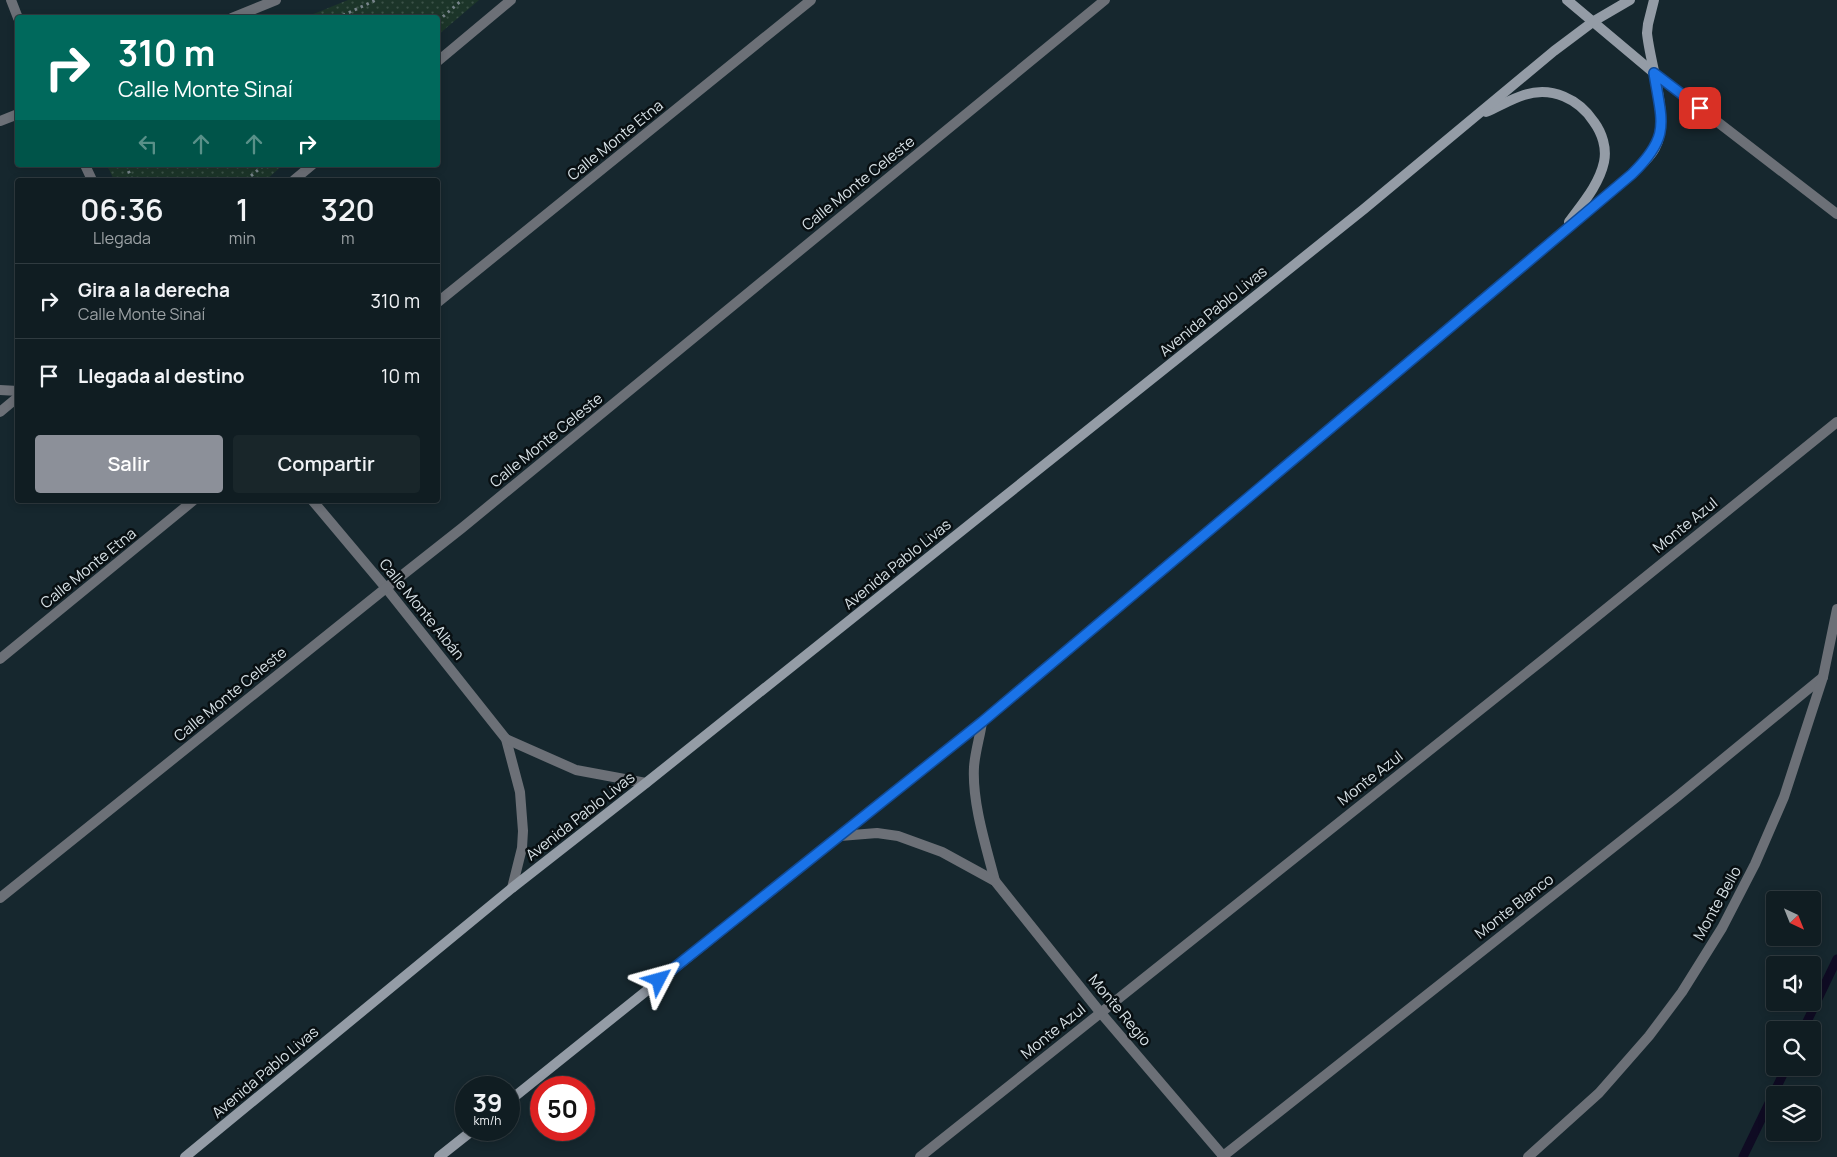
<!DOCTYPE html>
<html lang="es">
<head>
<meta charset="utf-8">
<style>
	:root { --surface:#101d22; --page:#19262a; --text:#f1f3f6; --muted:#9ca2a5; --line:#303b40; --accent:#8c9099 }
	body { margin:0; font-family:Manrope,sans-serif; background:var(--page); color:var(--text); height:100vh; display:flex; flex-direction:column; font-size:19px; white-space:nowrap }
	* { box-sizing:border-box; margin:0 }
	p { font-size:16px; color:var(--muted) }
	.icon { flex:none; width:28px; height:28px; fill:none; stroke:currentColor; stroke-width:2; stroke-linecap:round; stroke-linejoin:round }
	.map { position:relative; flex:1; overflow:hidden }
	.details { position:absolute; left:15px; top:178px; width:425px; height:325px; display:flex; flex-direction:column; background:var(--surface); border-radius:5px; box-shadow:0 2px 8px #0003,0 0 0 1px var(--line) }
	.details>* { flex:none }
	.banner { position:absolute; left:15px; top:15px; width:425px; height:152px; border-radius:5px; box-shadow:0 2px 8px #0003,0 0 0 1px var(--line); background:#00695c; color:#fff; overflow:hidden }
	.needle { width:32px; rotate:137deg }
	.buttons { position:absolute; left:1766px; top:891px; display:grid; gap:10px }
	.buttons a { display:grid; place-items:center; width:55px; height:55px; border-radius:5px; background:var(--surface); box-shadow:0 2px 8px #0003,0 0 0 1px var(--line); font-size:25px }
	.speed { position:absolute; left:455px; top:1076px; display:flex; gap:10px; font-size:25px; font-weight:700; text-align:center }
	.speed>* { display:grid; place-content:center; width:65px; height:65px; border-radius:50%; background:var(--surface); box-shadow:0 2px 8px #0003,0 0 0 1px var(--line); line-height:1 }
	.speed small { font-size:12px; font-weight:400 }
	.speed .limit { border:8px solid #d22; background:#fff; color:#111 }
	.pin { position:absolute; display:grid; place-items:center; width:42px; height:42px; color:#fff; margin:-21px; border-radius:10px; box-shadow:0 2px 8px #0006 }
	.me { position:absolute; width:55px; margin:-28px; rotate:51deg; stroke-linejoin:round; filter:drop-shadow(0 0 4px #0008) }
	.turn { display:flex; align-items:center; gap:18px; height:105px; padding:0 20px; font-size:22px }
	.turn .icon { width:65px; height:65px; stroke-width:2.5 }
	.turn b { display:block; font-size:35px; line-height:42px }
	.lanes { display:flex; align-items:center; height:48px; padding:0 20px; background:#0003; justify-content:center; gap:25px; direction:ltr }
	.lanes .off { opacity:.35 }
	.eta { display:flex; justify-content:space-evenly; align-items:center; height:85px; text-align:center }
	.eta b { font-size:30px; font-weight:600; line-height:35px }
	.primary-button { display:flex; gap:10px; margin-top:auto; padding:10px 20px }
	.primary-button a { flex:1; height:58px; border-radius:5px; background:var(--accent); color:#fff; font-size:20px; font-weight:600; line-height:58px; text-align:center }
	.primary-button a+a { background:var(--page); color:var(--text) }
	ul { padding:0; list-style:none }
	li { display:flex; align-items:center; gap:15px; height:75px; padding:0 20px; border-top:1px solid var(--line) }
	li div { flex:1 }
	li b { display:block; font-size:19px }
	li em { font-style:normal }
	.map>svg:first-child { display:block }
</style>
</head>
<body>
<div class="map">
<svg width="1837" height="1157" viewBox="0 0 1837 1157">
	<defs>
		<pattern id="park-dots" width="8" height="8" patternUnits="userSpaceOnUse" patternTransform="scale(1.25)"><rect width="8" height="8" fill="#1c3529"/><path d="M2 2h.1M6 6h.1" fill="none" stroke="#3c5248" stroke-width="1.8" stroke-linecap="round"/></pattern>
	</defs>
	<rect width="100%" height="100%" fill="#16272e"/>
	<g fill="url(#park-dots)">
		<polygon points="348,0 479,0 438,35 438,18 306,17"/>
		<polygon points="107,165 283,165 266,180 114,180"/>
	</g>
	<g fill="none" stroke-linecap="round" stroke-linejoin="round">
		<g stroke="#0f0b23" stroke-width="9">
			<polyline points="1803,1030 1837,959"/>
			<polyline points="1743,1157 1786,1068"/>
		</g>
		<g stroke="#77848a" stroke-width="3" stroke-dasharray="2.5 4" stroke-linecap="butt">
			<polyline points="337,18 376,0"/>
			<polyline points="438,21 462,0"/>
			<polyline points="126,165 132,180"/>
			<polyline points="246,180 264,165"/>
		</g>
		<g stroke="#6c7077" stroke-width="10">
			<polyline points="11,0 18,18"/>
			<polyline points="232,18 276,0"/>
			<polyline points="438,61 511,0"/>
			<polyline points="1654,73 1837,214"/>
			<polyline points="0,121 18,114"/>
			<polyline points="85,165 92,180"/>
			<polyline points="294,180 312,165"/>
			<polyline points="438,302 811,0"/>
			<polyline points="0,390 18,391"/>
			<polyline points="0,412 18,397"/>
			<polyline points="312,500 386,588 506,739 520,792 523,831 522,848 512,888"/>
			<polyline points="0,659 194,500"/>
			<path d="M982,722C980,737 975,752 974,767C972,803 986,846 995,881"/>
			<polyline points="506,739 576,770 646,783"/>
			<polyline points="840,836 877,833 898,836 942,852 995,881 1100,1012 1224,1157"/>
			<polyline points="0,898 386,588 462,528 1105,0"/>
			<polyline points="920,1157 1549,655 1837,422"/>
			<polyline points="1222,1157 1678,796 1823,677"/>
			<polyline points="1528,1157 1599,1093 1649,1036 1682,992 1722,928 1755,864 1784,797 1823,677 1837,609"/>
		</g>
		<g stroke="#949ca6" stroke-width="10">
			<polyline points="1567,0 1654,73"/>
			<path d="M1486,112C1498,107 1511,99 1524,95C1552,86 1579,99 1594,122C1602,133 1607,148 1604,162C1599,185 1582,204 1569,222"/>
			<path d="M509,1101L982,722L1632,174C1640,166 1650,158 1655,148C1671,120 1650,65 1647,33L1648,24L1654,0"/>
			<polyline points="185,1157 512,888 646,783 1228,318 1364,209 1554,51 1594,21 1630,0"/>
			<polyline points="439,1157 473,1130"/>
		</g>
	</g>
	<g fill="none" stroke-linecap="round" stroke-linejoin="round">
		<g stroke="#114b97" stroke-width="12">
			<path id="route" d="M659,980L982,722L1632,174C1671,136 1662,123 1654,73L1700,108"/>
		</g>
		<use href="#route" stroke="#1a73e8" stroke-width="9"/>
	</g>
	<g text-anchor="middle" dominant-baseline="central" stroke-width="5" stroke-linejoin="round" paint-order="stroke">
		<g font-size="15" fill="#d7e1e6" stroke="#080f12">
			<text transform="translate(615 140) rotate(-39)">Calle Monte Etna</text>
			<text transform="translate(858 183) rotate(-39)">Calle Monte Celeste</text>
			<text transform="translate(1213 311) rotate(-39)">Avenida Pablo Livas</text>
			<text transform="translate(546 440) rotate(-39)">Calle Monte Celeste</text>
			<text transform="translate(1685 525) rotate(-39)">Monte Azul</text>
			<text transform="translate(897 564) rotate(-39)">Avenida Pablo Livas</text>
			<text transform="translate(88 568) rotate(-39)">Calle Monte Etna</text>
			<text transform="translate(422 609) rotate(51)">Calle Monte Albán</text>
			<text transform="translate(230 694) rotate(-39)">Calle Monte Celeste</text>
			<text transform="translate(1370 778) rotate(-38)">Monte Azul</text>
			<text transform="translate(580 816) rotate(-38)">Avenida Pablo Livas</text>
			<text transform="translate(1717 903) rotate(-61)">Monte Bello</text>
			<text transform="translate(1514 906) rotate(-38)">Monte Blanco</text>
			<text transform="translate(1120 1010) rotate(50)">Monte Regio</text>
			<text transform="translate(1053 1031) rotate(-39)">Monte Azul</text>
			<text transform="translate(265 1072) rotate(-40)">Avenida Pablo Livas</text>
		</g>
	</g>
</svg>
<div class="buttons">
<a><svg class="needle" viewBox="-14 -14 28 28"><path d="M0-13l5 13h-10z" fill="#e53935"/><path d="M0 13l5-13h-10z" fill="#9ca2a5"/></svg></a>
<a><svg class="icon" aria-label="sound" viewBox="0 0 24 24"><path d="M4 9h4l5-4v14l-5-4H4zM17 9q2 3 0 6"/></svg></a>
<a><svg class="icon" aria-label="search" viewBox="0 0 24 24"><circle cx="10" cy="10" r="6"/><path d="M15 15l6 6"/></svg></a>
<a><svg class="icon" aria-label="layers" viewBox="0 0 24 24"><path d="M12 4l9 5-9 5-9-5zM3 14l9 5 9-5"/></svg></a>
</div>
<div class="speed"><div>39<small>km/h</small></div><div class="limit">50</div></div>
<div class="pin" style="left:1700px;top:108px;background:#d93025"><svg class="icon" aria-label="arrive" viewBox="0 0 24 24"><path d="M6 21V4h12l-3 4 3 4H6"/></svg></div>
<svg class="me" style="left:659px;top:980px" viewBox="-20 -20 40 40"><path d="M0-17L14 15 0 8-14 15z" fill="#1a73e8" stroke="#fff" stroke-width="4"/></svg>
<div class="banner">
<div class="turn"><svg class="icon" aria-label="right" viewBox="0 0 24 24"><path d="M7 20v-9h11M14 6l5 5-5 5"/></svg><div><b>310 m</b>Calle Monte Sinaí</div></div>
<div class="lanes"><svg class="icon off" aria-label="left" viewBox="0 0 24 24"><path d="M17 20v-9H6M10 6l-5 5 5 5"/></svg><svg class="icon off" aria-label="ahead" viewBox="0 0 24 24"><path d="M12 20V5M6 11l6-6 6 6"/></svg><svg class="icon off" aria-label="ahead" viewBox="0 0 24 24"><path d="M12 20V5M6 11l6-6 6 6"/></svg><svg class="icon" aria-label="right" viewBox="0 0 24 24"><path d="M7 20v-9h11M14 6l5 5-5 5"/></svg></div>
</div>
<section class="details">
<div class="eta">
<div><b>06:36</b><p>Llegada</p></div>
<div><b>1</b><p>min</p></div>
<div><b>320</b><p>m</p></div>
</div>
<ul>
<li><svg class="icon" aria-label="right" viewBox="0 0 24 24"><path d="M7 20v-9h11M14 6l5 5-5 5"/></svg><div><b>Gira a la derecha</b><p>Calle Monte Sinaí</p></div><em>310 m</em></li>
<li><svg class="icon" aria-label="arrive" viewBox="0 0 24 24"><path d="M6 21V4h12l-3 4 3 4H6"/></svg><div><b>Llegada al destino</b></div><em>10 m</em></li>
</ul>
<div class="primary-button"><a>Salir</a><a>Compartir</a></div>
</section>
</div>
</body>
</html>
